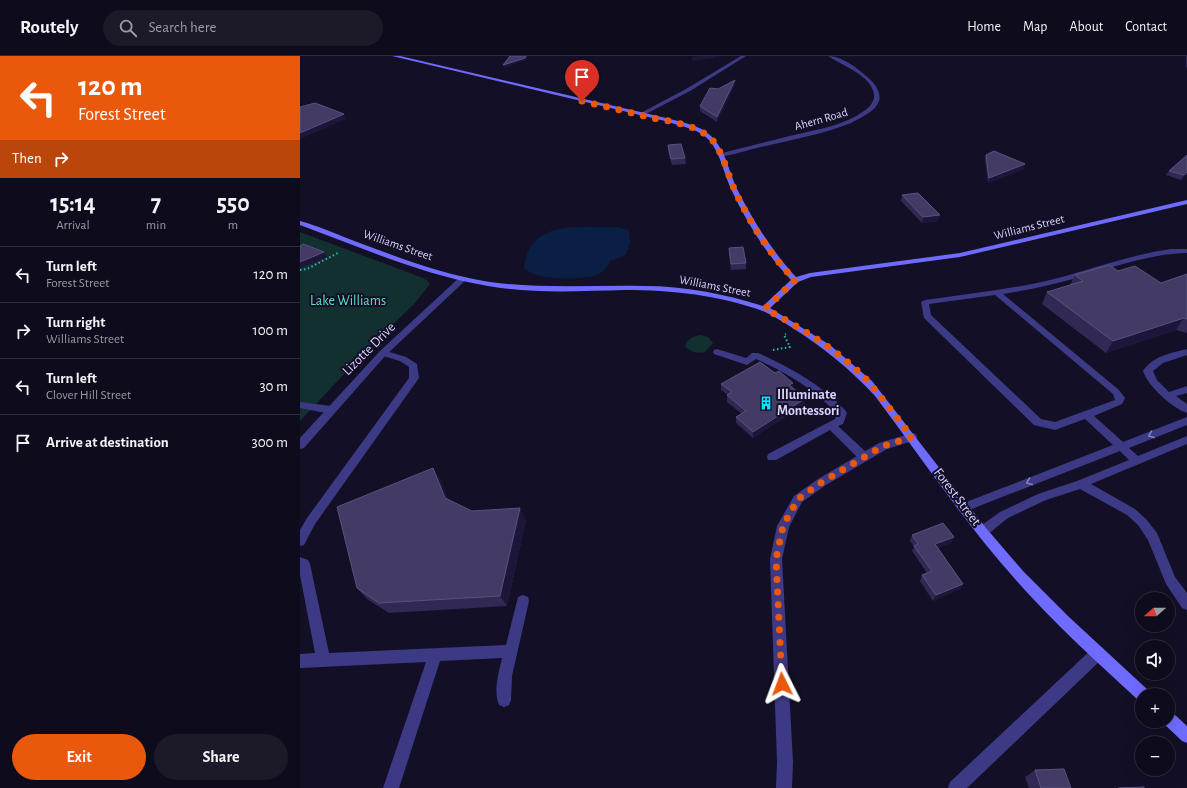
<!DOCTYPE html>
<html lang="en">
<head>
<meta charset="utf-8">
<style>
	:root { --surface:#0e0b1c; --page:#1c1929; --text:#f1f3f6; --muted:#9b9ba3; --line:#2e2b3b; --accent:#ea580c }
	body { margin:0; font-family:"Alegreya Sans",sans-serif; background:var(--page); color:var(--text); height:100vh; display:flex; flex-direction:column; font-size:15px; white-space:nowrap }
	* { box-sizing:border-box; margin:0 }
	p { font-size:13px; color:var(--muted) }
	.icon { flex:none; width:22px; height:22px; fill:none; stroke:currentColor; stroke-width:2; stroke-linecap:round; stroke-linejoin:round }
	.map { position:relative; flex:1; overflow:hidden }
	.drawer { display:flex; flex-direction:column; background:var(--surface); width:300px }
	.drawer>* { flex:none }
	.banner { background:#ea580c; color:#fff; overflow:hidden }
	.needle { width:26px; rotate:249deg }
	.controls { position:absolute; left:835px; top:536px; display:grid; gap:8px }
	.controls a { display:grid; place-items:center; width:40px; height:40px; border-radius:50%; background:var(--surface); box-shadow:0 4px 16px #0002,0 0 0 1px var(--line); font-size:20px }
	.pin { position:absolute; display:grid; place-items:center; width:34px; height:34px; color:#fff; margin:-41px -17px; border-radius:50% 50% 50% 0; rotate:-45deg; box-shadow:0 0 4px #0007 }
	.pin .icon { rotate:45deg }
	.me { position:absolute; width:44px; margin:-22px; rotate:357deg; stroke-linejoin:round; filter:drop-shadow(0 0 3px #0008) }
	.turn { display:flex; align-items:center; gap:14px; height:84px; padding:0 12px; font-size:18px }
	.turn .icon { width:52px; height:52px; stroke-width:2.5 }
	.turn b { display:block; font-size:28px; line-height:34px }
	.then { display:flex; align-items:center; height:38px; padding:0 12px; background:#0003; gap:8px; font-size:15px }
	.eta { display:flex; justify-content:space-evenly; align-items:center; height:68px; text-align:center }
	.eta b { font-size:24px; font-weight:700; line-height:28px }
	.primary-button { display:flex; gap:8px; margin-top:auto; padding:8px 12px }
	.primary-button a { flex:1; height:46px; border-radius:24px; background:var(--accent); color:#fff; font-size:16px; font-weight:700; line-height:46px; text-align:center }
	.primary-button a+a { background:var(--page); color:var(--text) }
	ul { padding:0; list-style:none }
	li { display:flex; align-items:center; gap:12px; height:56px; padding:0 12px; border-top:1px solid var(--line) }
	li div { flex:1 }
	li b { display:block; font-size:15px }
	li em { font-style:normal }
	header { display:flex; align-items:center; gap:24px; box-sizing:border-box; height:56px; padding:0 20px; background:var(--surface); border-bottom:1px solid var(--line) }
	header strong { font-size:19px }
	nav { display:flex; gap:22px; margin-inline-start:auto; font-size:14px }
	.search { width:280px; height:36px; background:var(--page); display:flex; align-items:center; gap:10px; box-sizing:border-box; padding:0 14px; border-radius:22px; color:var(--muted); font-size:15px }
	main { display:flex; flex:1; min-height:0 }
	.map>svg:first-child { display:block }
</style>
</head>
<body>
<header>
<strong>Routely</strong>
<div class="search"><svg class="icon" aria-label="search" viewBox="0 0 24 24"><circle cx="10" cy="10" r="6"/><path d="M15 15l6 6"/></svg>Search here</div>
<nav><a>Home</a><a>Map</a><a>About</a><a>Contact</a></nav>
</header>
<main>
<section class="drawer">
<div class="banner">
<div class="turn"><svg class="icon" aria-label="left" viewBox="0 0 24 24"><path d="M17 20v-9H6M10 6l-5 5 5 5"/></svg><div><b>120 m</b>Forest Street</div></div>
<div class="then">Then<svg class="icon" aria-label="right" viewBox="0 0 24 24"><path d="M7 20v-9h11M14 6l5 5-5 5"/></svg></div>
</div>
<div class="eta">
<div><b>15:14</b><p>Arrival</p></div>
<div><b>7</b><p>min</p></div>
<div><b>550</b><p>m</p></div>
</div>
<ul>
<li><svg class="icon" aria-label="left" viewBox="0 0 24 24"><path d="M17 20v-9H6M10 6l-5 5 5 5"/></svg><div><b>Turn left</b><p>Forest Street</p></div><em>120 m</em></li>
<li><svg class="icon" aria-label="right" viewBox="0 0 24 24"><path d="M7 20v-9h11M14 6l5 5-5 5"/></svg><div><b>Turn right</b><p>Williams Street</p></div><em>100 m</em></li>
<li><svg class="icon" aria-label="left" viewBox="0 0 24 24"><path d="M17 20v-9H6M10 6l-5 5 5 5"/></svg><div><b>Turn left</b><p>Clover Hill Street</p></div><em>30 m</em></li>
<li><svg class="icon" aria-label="arrive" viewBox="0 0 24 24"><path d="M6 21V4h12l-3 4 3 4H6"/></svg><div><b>Arrive at destination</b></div><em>300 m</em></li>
</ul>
<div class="primary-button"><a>Exit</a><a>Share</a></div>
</section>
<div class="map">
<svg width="887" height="732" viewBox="0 0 887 732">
	<rect width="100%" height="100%" fill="#130f26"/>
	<g fill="#12302f">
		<polygon points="0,176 126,223 130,228 114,248 61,300 0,365"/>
		<path d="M401,279L408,281L413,287L405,296C398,298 389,296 385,290C388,283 393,280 401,279Z"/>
	</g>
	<path fill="#0a1f44" d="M317,171L329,174L330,187L326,199L310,205C307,211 304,216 297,219C281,224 236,225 224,212C229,162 281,172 317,171Z"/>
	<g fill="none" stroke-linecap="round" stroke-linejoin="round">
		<g stroke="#2fb8b0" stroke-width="2" stroke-dasharray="1.5 2.5" stroke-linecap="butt">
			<polyline points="0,214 7,213 38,197"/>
			<polyline points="473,294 490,291 484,279 486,278"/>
		</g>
		<g fill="#3d3a85" fill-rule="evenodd">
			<path d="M871,193H887V197C850,198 816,210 780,221C755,228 729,234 703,238L819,334L825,342L822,348L794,360L823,386L887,361V369L829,392L838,400L887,380V388L791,428L835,453L846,463L857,477L875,521L887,537V554L882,552L866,528L848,484L838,469L827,459L780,433L746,444L708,462L687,479L683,480L679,479L677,475L679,471L700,456L738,438L777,425L829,404L820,395L669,454L665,456L661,454L659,451L661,448L813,389L785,363L755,374L734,369L624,262L621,246L625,244C666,238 706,234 746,225C788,215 828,199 871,193ZM695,239L813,338L815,344L755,366L741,363L631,259L629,248Z"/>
			<path d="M417,293L446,302L452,297H458C491,312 520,328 545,354L547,357L543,368L538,370L568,398L569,401L568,404H560L530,374L476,404H468L467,401L468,398L535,363L537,358C514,333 487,317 456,303L447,309L414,298L413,296L414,294Z"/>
			<path d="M887,293V299L863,307L853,315L857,324L869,336L887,330V337L876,340L887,348V357C872,352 848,330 843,315C853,300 871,297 887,293Z"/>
			<polygon points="83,294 106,301 117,308 119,322 15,468 4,489 0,490 0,474 7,462 109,322 109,311 100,305 80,299 79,297"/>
			<polygon points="0,346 31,350 36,354 31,358 0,352"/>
			<path d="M0,501L8,504L10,508L29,597L206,589L218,541L223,539L228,541L229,545L212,620L211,644L209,649L204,651L199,649C193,635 199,616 202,602L140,605L99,732H83L126,606L0,612V598L15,597L0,519Z"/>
			<polygon points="798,590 803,592 805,597 803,602 667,732 648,732 650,726 793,592"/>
		</g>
		<g fill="#3d3a85" fill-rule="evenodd">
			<polygon points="441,0 446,0 390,35 342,60 337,59 386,33"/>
			<path d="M528,0C541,0 556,11 565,19C572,25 582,34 579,45C575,56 560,62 551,67C522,79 484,85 453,93C443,95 429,101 418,100V98C445,91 471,85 498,78C520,73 545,69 564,55C570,51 575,45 574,38C571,19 541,9 528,0Z"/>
			<polygon points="160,221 166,221 167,223 86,299 4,392 0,393 0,382 80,295"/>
			<polygon points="612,377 616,378 617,381 616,384 587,393 526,429 502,446 489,471 482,503 493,706 492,732 476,732 477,706 470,503 477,470 494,440 518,423 579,387"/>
		</g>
		<g fill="#6f6bff" fill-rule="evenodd">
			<path d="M92,0H100L366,62C381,66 400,69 411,80C426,94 429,117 438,135C454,166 472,195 496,221L510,217L660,197L887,144V148L660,201L511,221L498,226L470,252L530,289L572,325L686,472L723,515L769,561L848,634L850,639H842V646L838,644C796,605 753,566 715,523C664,466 621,401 575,340C550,313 523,291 491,271C483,266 474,260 465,256C421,239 371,234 325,234C279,235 233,238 188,230C123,219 62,192 0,169V165C19,170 38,179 57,186C100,202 144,219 190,226C241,233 293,229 344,230C385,230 425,238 463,250L491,224C466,198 447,167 432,135C424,119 421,98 409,84C398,72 379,70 365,65Z"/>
			<polygon points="868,655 873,657 887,670 887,687 882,685 863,667 862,665 868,665"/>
		</g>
	</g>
	<g fill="#312854">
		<polygon points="886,0 887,0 887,12 886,11"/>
		<polygon points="435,28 417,66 400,55 400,50 418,33"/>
		<polygon points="368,89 385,102 386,108 372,109 368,95"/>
		<polygon points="686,99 724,113 688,127 685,103"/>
		<polygon points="887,99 887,118 881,124 866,119 869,115"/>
		<polygon points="602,139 638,165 622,167 601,145"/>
		<polygon points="429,192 446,207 446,213 431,214 429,198"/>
		<polygon points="818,215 861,227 887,218 887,277 876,274 806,297 742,248 747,236 770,229 775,219"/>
		<polygon points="421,328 493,332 505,348 453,382 436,367 436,361 442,358 427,346 427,339 428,339 421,334"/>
		<polygon points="140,423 148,444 172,455 226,464 207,550 89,557 67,543 57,532"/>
		<polygon points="612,479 654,481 651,487 638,492 663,528 660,533 633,545 620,525 622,519 627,517 612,495 614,491 610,485"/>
		<polygon points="735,714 771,732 729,732 725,721"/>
	</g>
	<g fill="#1d163a">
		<polygon points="226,0 228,0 226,4 204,12 203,9"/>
		<polygon points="397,0 416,0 414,2 392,5 392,1"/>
		<polygon points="435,24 435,28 417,66 417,61"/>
		<polygon points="44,58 46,63 0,83 0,77"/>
		<polygon points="725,108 724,113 688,127 689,122"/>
		<polygon points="887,116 887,118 881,124 884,119"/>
		<polygon points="640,159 638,165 622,167 623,161"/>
		<polygon points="24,196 27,201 0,212 0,206"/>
		<polygon points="884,262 876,274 806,297 813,285"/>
		<polygon points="493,327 493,333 489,329"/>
		<polygon points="506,342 505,348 453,382 453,376"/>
		<polygon points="133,412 140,423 152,454 145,442"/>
		<polygon points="220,452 226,464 207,550 200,540"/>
		<polygon points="654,481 651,487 632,494 635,488"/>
		<polygon points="663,528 660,533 633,545 636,539"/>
	</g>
	<g fill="#433a66" stroke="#5a527e">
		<polygon points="210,0 226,0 225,2 203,9"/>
		<polygon points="435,24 417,61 400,50 410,32 418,33"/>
		<polygon points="15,47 44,58 0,77 0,51"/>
		<polygon points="381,88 385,102 371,103 368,89"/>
		<polygon points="694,95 725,108 689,122 686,99"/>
		<polygon points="887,99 887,116 884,119 869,115"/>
		<polygon points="618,137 640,159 623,161 602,139"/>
		<polygon points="3,188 24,196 0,206 0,190"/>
		<polygon points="443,191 446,207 431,208 429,192"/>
		<polygon points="809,209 818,215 835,210 861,227 887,218 887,263 884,262 813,285 747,236 783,225 775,219"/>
		<polygon points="460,306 475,317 479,315 493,327 489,329 506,342 453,376 436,361 446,355 427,339 432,336 421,328"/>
		<polygon points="133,412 145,442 172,455 220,452 200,540 79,547 57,532 37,451"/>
		<polygon points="643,467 654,481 635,488 663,528 636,539 622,519 632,515 614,490 618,488 612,479"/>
		<polygon points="764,713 771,732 741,732 735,714"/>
		<polygon points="844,731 844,732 818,732"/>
	</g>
	<defs><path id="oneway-chevron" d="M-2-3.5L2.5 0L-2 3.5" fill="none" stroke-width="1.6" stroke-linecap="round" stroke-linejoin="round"/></defs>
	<g stroke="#837fbc">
		<use href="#oneway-chevron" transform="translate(851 379) rotate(159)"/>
		<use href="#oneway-chevron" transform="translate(729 426) rotate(159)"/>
	</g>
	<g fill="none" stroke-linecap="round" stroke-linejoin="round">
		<path stroke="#ea580c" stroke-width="7" stroke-dasharray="0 12.6" d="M282,45C303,50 324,55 344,60C365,65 391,67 408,80C422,90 428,121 436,137C451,168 470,199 495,224L465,253C500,271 536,293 564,321C581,340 596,361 612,381L583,390L522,426L498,443L483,470L476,503L482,628"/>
	</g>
	<defs>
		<g id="building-bare" transform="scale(1.08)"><path d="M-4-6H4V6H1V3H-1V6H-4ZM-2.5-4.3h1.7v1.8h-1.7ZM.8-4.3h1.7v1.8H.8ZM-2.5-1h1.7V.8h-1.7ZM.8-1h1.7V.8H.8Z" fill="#00e5ff" stroke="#130f26" stroke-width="2.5" paint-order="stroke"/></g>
	</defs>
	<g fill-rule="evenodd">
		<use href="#building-bare" x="466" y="347"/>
	</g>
	<g text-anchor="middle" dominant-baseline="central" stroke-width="4" stroke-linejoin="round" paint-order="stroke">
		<g font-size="12" fill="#d9d4ff" stroke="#130f26">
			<text transform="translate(521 63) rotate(-16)">Ahern Road</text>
			<text transform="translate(729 171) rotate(-14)">Williams Street</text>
			<text transform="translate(98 189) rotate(19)">Williams Street</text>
			<text transform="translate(415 230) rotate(11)">Williams Street</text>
		</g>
		<g font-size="14" fill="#5fe0c0" stroke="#130f26">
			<text x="48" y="245">Lake Williams</text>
		</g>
		<g font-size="14" fill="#d9d4ff" stroke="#130f26">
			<text transform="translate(69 293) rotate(-45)">Lizotte Drive</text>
			<text transform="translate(657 441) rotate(53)">Forest Street</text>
		</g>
		<g font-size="14" font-weight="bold" fill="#d9d4ff" stroke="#130f26" text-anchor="start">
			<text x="477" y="339">Illuminate<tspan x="477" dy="16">Montessori</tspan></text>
		</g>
	</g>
</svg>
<div class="controls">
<a><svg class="needle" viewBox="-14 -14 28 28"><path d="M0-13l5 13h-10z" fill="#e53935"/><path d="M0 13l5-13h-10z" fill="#9b9ba3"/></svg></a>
<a><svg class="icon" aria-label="sound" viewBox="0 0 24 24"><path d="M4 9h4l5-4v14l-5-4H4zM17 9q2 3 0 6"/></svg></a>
<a>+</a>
<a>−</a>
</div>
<div class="pin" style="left:282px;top:45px;background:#d93025"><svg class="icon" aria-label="arrive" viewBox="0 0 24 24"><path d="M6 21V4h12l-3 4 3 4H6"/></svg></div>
<svg class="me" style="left:482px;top:628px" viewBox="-20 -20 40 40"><path d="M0-17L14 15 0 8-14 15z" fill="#ea580c" stroke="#fff" stroke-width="4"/></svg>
</div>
</main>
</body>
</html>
